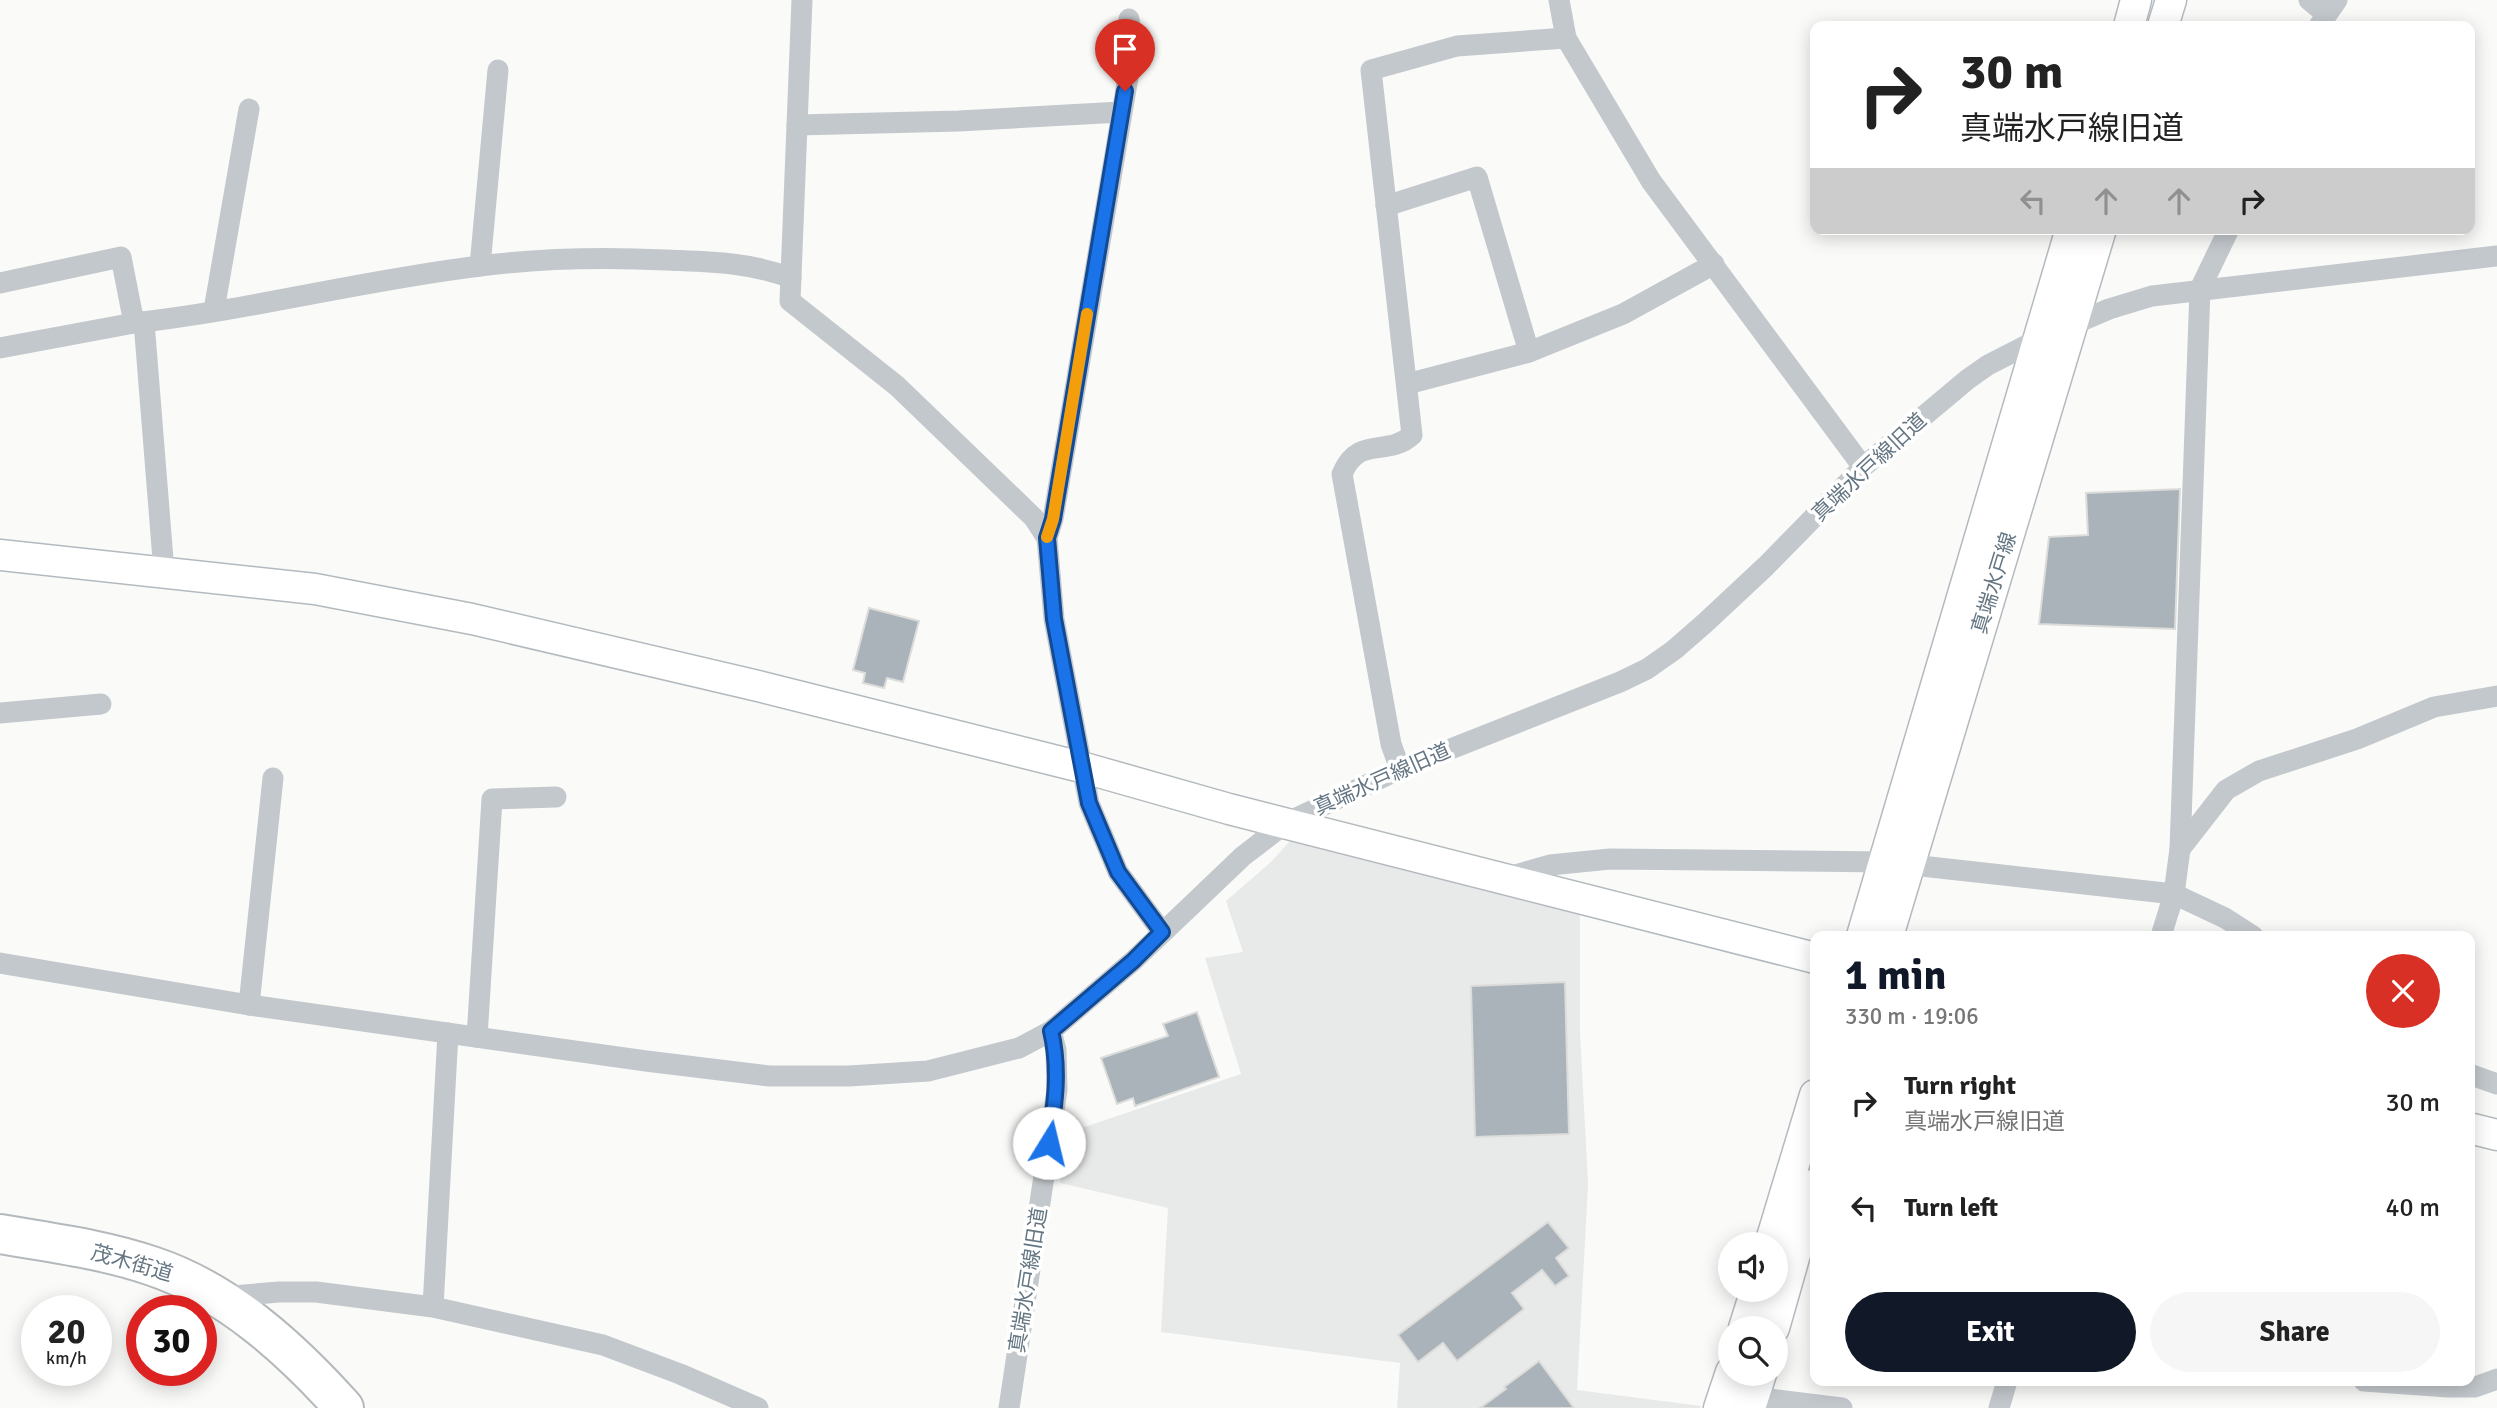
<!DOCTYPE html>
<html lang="en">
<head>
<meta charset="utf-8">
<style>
	:root { --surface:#fff; --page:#f6f6f6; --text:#222; --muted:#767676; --accent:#111827 }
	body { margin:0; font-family:Signika,"Noto Sans JP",sans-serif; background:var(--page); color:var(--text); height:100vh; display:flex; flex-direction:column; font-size:26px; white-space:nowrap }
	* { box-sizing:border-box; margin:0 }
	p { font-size:23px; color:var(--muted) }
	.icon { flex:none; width:38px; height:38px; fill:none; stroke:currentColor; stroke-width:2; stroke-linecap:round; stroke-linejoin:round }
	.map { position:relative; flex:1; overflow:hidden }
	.drawer { position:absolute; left:1810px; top:931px; width:665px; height:455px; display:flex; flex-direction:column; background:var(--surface); border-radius:14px; box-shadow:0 4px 18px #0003 }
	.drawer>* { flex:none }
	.guide { position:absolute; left:1810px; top:21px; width:665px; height:214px; border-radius:14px; box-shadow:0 4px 18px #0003; background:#fff; color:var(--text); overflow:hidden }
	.buttons { position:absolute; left:1718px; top:1232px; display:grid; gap:14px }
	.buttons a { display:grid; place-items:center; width:70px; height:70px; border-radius:50%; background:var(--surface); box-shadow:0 4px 18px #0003; font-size:35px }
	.speed { position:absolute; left:21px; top:1295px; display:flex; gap:14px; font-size:35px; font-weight:700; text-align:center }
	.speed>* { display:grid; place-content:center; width:91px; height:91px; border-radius:50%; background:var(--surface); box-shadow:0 4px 18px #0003; line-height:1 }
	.speed small { font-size:18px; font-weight:400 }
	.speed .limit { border:10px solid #d22; background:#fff; color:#111 }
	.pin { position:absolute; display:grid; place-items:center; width:60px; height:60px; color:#fff; margin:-72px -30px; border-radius:50% 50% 50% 0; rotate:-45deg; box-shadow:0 0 7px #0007 }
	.pin .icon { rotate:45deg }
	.me { position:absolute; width:77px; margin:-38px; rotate:9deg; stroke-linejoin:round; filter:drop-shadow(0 0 5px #0008) }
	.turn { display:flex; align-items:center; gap:24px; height:147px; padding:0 35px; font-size:32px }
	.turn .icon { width:91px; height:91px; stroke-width:2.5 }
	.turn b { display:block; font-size:49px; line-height:60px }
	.lanes { display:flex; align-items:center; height:66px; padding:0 35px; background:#0003; justify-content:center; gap:35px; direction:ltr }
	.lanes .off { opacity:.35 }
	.round { display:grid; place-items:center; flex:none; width:74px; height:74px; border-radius:37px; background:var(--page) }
	.summary { display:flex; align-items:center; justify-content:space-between; height:119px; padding:0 35px }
	h1 { font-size:42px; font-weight:700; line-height:52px; color:var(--accent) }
	.cta { display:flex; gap:14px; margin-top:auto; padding:14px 35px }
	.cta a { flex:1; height:80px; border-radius:42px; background:var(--accent); color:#fff; font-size:28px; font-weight:700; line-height:80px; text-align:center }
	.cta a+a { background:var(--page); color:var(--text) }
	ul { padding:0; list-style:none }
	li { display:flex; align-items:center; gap:21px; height:105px; padding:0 35px }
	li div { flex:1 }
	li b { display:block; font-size:26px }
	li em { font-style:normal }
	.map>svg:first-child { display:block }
</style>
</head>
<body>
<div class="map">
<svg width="2497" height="1408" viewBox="0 0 2497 1408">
	<rect width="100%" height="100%" fill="#fafaf8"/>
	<polygon fill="#e8e9e9" points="1318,841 1580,912 1580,1031 1588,1184 1577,1390 1701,1406 1700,1408 1397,1408 1400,1363 1161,1332 1168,1208 1060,1183 1067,1133 1241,1074 1205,958 1243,952 1226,901 1271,862 1289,842"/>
	<g fill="#aab3b9" stroke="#dcdcda" stroke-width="2">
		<polygon points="2180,489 2175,629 2039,624 2049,537 2088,535 2086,493"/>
		<polygon points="869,608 919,621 903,682 887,678 884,688 863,683 865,673 853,670"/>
		<polygon points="1565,982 1569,1134 1475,1137 1471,986"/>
		<polygon points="1197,1012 1219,1077 1135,1106 1133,1098 1117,1104 1101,1058 1168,1036 1163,1024"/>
		<polygon points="1548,1222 1569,1248 1556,1258 1569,1276 1555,1286 1542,1270 1512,1293 1524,1309 1457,1361 1443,1343 1418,1362 1398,1335"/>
		<polygon points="1539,1361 1574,1408 1480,1408 1506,1389 1504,1387"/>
	</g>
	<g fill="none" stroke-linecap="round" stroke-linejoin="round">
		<g stroke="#b3babf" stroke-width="33">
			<g id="secondary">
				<polyline points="2129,26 2136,0"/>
				<polyline points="2163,26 2171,0"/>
				<polyline points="0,555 315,589 472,619 762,687 1081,767 1229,809 1815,958"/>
				<polyline points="1862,936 2071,229"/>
				<polyline points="1888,936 2101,229"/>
				<polyline points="2469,1128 2497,1135"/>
				<polyline points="1770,1244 1815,1095"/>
				<polyline points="1744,1328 1756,1290"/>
				<polyline points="1774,1328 1815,1184"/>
				<polyline points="1719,1408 1731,1372"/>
				<polyline points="1750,1408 1761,1374"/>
			</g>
		</g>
		<g stroke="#b4b9bd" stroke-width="42">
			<path id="highway" d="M0,1234C51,1243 103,1249 152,1266C228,1291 292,1350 344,1408"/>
		</g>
		<g stroke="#c3c8cc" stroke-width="21">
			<polyline points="802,0 790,301 897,386 1034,518 1047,538"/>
			<polyline points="1559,0 1566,38 1651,181 1863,467"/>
			<polyline points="2309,0 2326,14"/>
			<polyline points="1129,19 1133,48 1053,519 1047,538 1054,619 1089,803 1118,872 1162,932"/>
			<polyline points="2319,26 2337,0"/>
			<polyline points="797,125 959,121 1121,112"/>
			<polyline points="1386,206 1477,177 1529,352"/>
			<polyline points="480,266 498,70"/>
			<path d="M0,283L121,257L134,323C250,310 364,280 480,266C542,258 604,257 666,260C709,262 750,262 791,278"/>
			<polyline points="214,310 249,109"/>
			<polyline points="144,322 164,572"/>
			<polyline points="0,348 134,323"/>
			<polyline points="1407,384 1529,352 1623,314 1714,264"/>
			<polyline points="0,713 101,704"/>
			<path d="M1400,769L1391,744L1342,474C1359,434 1387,458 1412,435L1371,70L1457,46L1566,38"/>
			<polyline points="2180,849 2200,289 2229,229"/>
			<polyline points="1505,878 1550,865 1610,859 1885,862 2174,894 2225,918 2253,936"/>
			<polyline points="2161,936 2174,894 2180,849 2226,790 2259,771 2357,739 2434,707 2497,696"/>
			<polyline points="0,963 249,1005 646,1061 769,1076 849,1076 928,1071 1019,1048 1051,1031 1133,961 1243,856 1286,823 1400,769 1620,682 1647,669 1674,650 1705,623 1766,566 1863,467 1968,379 1988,365 2039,339 2109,309 2152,296 2497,256"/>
			<polyline points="249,1005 273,778"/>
			<polyline points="477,1037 492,799 556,797"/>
			<polyline points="2469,1074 2497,1084"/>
			<polyline points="220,1297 279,1292 316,1292 433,1307 603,1345 680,1374 758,1408"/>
			<polyline points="433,1307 448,1033"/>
			<polyline points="2364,1381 2448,1387 2475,1387 2497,1379"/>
			<polyline points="1754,1397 1842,1408"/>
			<polyline points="1009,1408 1057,1090 1056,1050 1051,1031"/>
			<polyline points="1999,1408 2007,1381"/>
		</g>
		<use href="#secondary" stroke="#fff" stroke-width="30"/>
		<use href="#highway" stroke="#fff" stroke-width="38"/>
	</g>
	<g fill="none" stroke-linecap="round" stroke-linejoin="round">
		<g stroke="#114b97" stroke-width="18">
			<path id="route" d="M1049,1143C1055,1104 1060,1069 1051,1031L1133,961L1162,932L1118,872L1089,803L1054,619L1047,538L1053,519L1125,91"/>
		</g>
		<use href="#route" stroke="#1a73e8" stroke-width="12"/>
		<polyline stroke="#f59e0b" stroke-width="12" points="1047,537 1053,519 1087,314"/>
	</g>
	<g text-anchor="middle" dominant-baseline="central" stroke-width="7" stroke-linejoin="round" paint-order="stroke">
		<g font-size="21" fill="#657683" stroke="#fff">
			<text transform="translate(1869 467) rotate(-43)">真端水戸線旧道</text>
			<text transform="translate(1994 583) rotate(-73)">真端水戸線</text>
			<text transform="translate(1382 779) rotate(-24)">真端水戸線旧道</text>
			<text transform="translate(132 1263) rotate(16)">茂木街道</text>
			<text transform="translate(1028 1280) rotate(-81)">真端水戸線旧道</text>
		</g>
	</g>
</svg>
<div class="buttons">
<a><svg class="icon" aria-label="sound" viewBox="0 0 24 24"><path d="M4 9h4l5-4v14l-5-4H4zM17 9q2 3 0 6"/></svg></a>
<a><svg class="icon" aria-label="search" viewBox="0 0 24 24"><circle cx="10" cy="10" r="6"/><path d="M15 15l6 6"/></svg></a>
</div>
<div class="speed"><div>20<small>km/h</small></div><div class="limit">30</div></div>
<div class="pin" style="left:1125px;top:91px;background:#d93025"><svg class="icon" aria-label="arrive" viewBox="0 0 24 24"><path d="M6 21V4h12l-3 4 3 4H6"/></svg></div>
<svg class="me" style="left:1049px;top:1143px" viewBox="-20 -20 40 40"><circle r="19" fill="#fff"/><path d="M0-13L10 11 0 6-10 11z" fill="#1a73e8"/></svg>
<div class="guide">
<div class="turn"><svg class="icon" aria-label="right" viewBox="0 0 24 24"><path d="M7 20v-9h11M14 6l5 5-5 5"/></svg><div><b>30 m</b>真端水戸線旧道</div></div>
<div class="lanes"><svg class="icon off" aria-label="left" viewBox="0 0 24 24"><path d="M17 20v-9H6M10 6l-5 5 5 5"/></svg><svg class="icon off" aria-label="ahead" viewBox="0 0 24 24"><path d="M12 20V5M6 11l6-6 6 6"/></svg><svg class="icon off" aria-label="ahead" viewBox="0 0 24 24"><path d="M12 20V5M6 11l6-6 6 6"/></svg><svg class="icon" aria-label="right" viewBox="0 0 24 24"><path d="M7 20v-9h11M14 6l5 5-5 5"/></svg></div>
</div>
<section class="drawer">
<div class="summary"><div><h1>1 min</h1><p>330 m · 19:06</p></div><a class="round" style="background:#d93025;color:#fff"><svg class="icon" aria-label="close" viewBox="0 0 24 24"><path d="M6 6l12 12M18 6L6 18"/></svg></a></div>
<ul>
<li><svg class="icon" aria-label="right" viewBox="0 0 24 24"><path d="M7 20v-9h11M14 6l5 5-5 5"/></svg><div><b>Turn right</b><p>真端水戸線旧道</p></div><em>30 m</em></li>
<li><svg class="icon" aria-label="left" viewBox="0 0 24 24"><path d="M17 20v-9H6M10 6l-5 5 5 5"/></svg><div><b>Turn left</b></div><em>40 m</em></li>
</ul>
<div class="cta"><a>Exit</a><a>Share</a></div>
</section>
</div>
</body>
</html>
